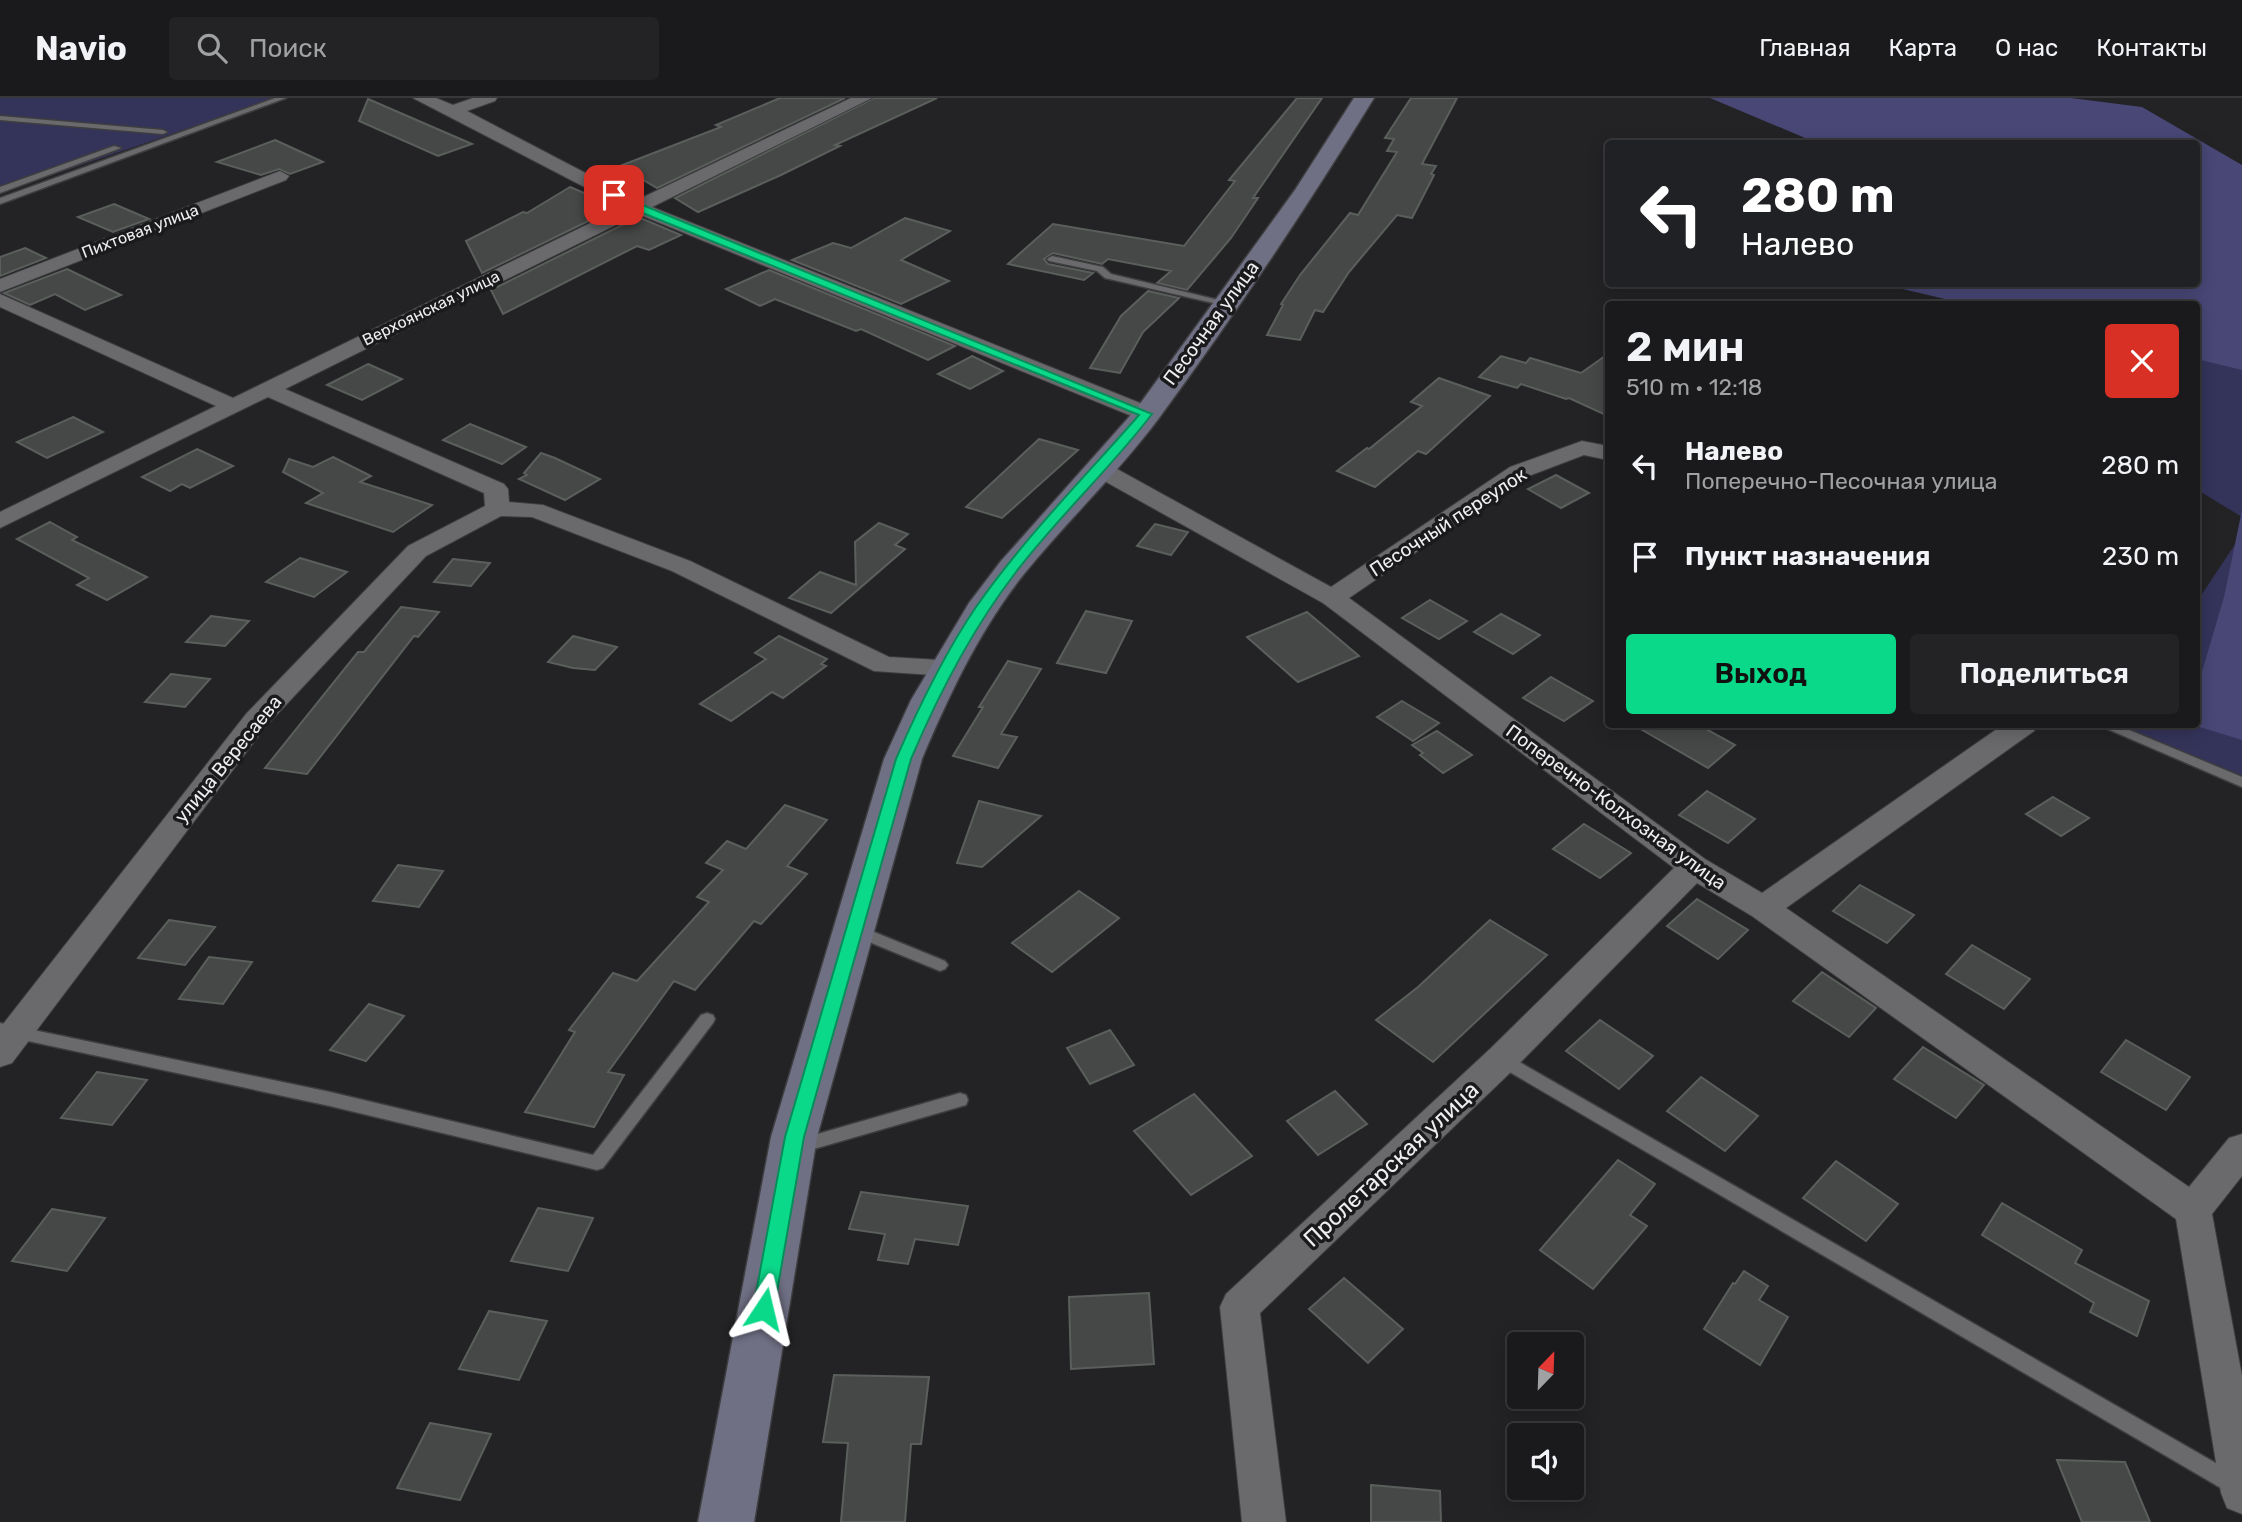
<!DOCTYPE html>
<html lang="ru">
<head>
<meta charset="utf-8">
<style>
	:root { --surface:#1a1a1c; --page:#232325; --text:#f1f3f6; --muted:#9fa1a3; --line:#38383b; --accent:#0bd98a }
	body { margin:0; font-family:Rubik,sans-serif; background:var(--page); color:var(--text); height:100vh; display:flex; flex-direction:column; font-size:26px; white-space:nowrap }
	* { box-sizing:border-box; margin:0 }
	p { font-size:23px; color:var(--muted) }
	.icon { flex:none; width:38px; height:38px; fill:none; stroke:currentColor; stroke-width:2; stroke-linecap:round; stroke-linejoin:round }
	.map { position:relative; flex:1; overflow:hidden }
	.side { position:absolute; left:1605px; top:203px; width:595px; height:427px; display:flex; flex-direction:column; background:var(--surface); border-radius:7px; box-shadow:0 4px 18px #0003,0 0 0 2px var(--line) }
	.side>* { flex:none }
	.hud { position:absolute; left:1605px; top:42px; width:595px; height:147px; border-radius:7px; box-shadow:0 4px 18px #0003,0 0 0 2px var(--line); background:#202124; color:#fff; overflow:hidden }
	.needle { width:46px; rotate:23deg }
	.controls { position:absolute; left:1507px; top:1234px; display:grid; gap:14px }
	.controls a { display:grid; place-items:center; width:77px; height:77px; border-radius:7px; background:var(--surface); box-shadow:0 4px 18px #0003,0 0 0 2px var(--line); font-size:35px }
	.pin { position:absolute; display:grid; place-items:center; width:60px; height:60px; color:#fff; margin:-30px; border-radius:14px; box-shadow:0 4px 10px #0006 }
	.me { position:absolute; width:77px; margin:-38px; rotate:10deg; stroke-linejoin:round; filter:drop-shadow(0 0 5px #0008) }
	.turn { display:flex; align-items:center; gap:24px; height:147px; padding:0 21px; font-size:32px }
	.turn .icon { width:91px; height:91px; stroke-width:2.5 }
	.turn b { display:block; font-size:49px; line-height:60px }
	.round { display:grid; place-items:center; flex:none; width:74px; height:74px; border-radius:7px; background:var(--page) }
	.overview { display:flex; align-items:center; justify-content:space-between; height:119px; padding:0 21px }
	h1 { font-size:42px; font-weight:600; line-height:52px }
	.cta { display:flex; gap:14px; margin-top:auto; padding:14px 21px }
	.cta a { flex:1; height:80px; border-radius:7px; background:var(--accent); color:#111; font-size:28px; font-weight:600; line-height:80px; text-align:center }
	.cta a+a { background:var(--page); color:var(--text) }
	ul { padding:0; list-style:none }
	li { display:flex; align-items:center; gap:21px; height:91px; padding:0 21px }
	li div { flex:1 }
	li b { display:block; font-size:26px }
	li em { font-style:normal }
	header { display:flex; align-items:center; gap:42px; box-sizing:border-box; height:98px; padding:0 35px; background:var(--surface); border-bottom:2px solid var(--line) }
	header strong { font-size:33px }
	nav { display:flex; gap:38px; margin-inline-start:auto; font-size:24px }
	.search { width:490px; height:63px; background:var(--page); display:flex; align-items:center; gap:18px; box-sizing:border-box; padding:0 24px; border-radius:7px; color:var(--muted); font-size:26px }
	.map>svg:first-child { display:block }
</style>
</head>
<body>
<header>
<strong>Navio</strong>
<div class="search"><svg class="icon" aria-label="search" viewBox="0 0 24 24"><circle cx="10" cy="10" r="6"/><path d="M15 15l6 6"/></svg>Поиск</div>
<nav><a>Главная</a><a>Карта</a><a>О нас</a><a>Контакты</a></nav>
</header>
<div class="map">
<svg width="2242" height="1424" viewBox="0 0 2242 1424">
	<rect width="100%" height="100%" fill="#232326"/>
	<g fill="#34335a">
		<polygon points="0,0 276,0 0,95"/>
		<polygon points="2242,231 2242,419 2196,391 2196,255"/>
		<polygon points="2242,436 2242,680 2115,628 2196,626 2196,505"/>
	</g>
	<g fill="#484776">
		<polygon points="1710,0 2071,0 2142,9 2242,67 2242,272 2196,261 2196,206 1966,206 1882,186 2196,186 2196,46 1817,45"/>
		<polygon points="2242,412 2242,642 2193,627 2196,626 2196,594 2224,499"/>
	</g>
	<g fill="#454846" stroke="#5b5f5c" stroke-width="2">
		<polygon points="780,0 845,0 657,90 620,68 721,29 716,27"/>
		<polygon points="874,0 937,0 835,47 840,48 781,77 698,114 675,100"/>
		<polygon points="1297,0 1322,0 1253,100 1258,100 1231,140 1187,192 1157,185 1171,173 1108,161 1102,166 1053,155 1044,161 1048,166 1093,175 1084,182 1008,166 1053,126 1184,148 1235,83 1229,82"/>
		<polygon points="1411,0 1457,0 1422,66 1436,68 1431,76 1434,77 1412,120 1397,117 1349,174 1323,214 1315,212 1300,242 1267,237 1283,207 1281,206 1300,177 1350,115 1358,117 1397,54 1387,53 1394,41 1385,40"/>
		<polygon points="368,1 472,46 438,58 359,23"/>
		<polygon points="275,42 323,64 290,76 279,71 261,77 217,64"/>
		<polygon points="570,89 617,109 482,175 466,143 523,114 527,115"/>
		<polygon points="114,106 149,121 113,134 78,119"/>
		<polygon points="638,119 681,137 649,152 637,148 503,216 491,192"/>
		<polygon points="905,120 950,133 901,162 949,183 901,206 792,162 833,145 851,150"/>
		<polygon points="25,150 46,160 0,178 0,159"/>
		<polygon points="67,171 121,197 85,212 55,196 30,207 4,195"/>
		<polygon points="769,172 955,248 928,262 861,231 856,233 775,201 760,208 726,191"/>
		<polygon points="1148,193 1179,200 1143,234 1120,275 1090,270 1121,218"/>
		<polygon points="1608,256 1608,318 1569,300 1566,301 1521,286 1517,290 1479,279 1501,258 1526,265 1530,260 1581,275"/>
		<polygon points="972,258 1003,273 970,291 938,276"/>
		<polygon points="368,266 402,281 362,302 327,287"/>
		<polygon points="1439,280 1490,298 1426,356 1418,353 1375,389 1337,373 1367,350 1369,351 1422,308 1411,304"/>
		<polygon points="73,319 103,334 47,360 17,344"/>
		<polygon points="470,326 526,349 502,366 443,342"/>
		<polygon points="1039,341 1078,352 1002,420 966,409"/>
		<polygon points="197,351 233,368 190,390 182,386 170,393 142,379"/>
		<polygon points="541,355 555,360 600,381 565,402 519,381 527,377 524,375"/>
		<polygon points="333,359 371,378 360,384 432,407 393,434 306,405 323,395 283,374 289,361 313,369"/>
		<polygon points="1556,377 1589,395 1561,410 1528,391"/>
		<polygon points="50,424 77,439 72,442 147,479 107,502 77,487 89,480 17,441"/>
		<polygon points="879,425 908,436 895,447 905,451 831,515 789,500 820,474 856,487 855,444"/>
		<polygon points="1155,426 1188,434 1171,457 1137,448"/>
		<polygon points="300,460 347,474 314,499 266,484"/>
		<polygon points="453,461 490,465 471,488 434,484"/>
		<polygon points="1430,502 1467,523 1439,541 1402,520"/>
		<polygon points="401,509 439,514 418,539 414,538 307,676 265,670 358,554 364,554"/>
		<polygon points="1086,513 1132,523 1106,575 1057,565"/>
		<polygon points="1307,514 1359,558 1298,584 1247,539"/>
		<polygon points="1501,516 1540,537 1513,556 1474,534"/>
		<polygon points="211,518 249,523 225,548 186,544"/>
		<polygon points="573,538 617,549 595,572 573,570 548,564"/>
		<polygon points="779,538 827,561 821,566 826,568 783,600 772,594 731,623 700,606 766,561 755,555"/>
		<polygon points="1008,563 1041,571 1001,636 1017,639 998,670 953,658 983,609 979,609"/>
		<polygon points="171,576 210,581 185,609 145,604"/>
		<polygon points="1551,579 1593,603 1564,623 1523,600"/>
		<polygon points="1402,603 1439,625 1413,643 1377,619"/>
		<polygon points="1632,626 1697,626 1735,647 1708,670"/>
		<polygon points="1437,633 1472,657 1443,675 1420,657 1423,655 1412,647"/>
		<polygon points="1707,693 1755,721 1728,745 1679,717"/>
		<polygon points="2053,699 2089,720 2061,738 2026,716"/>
		<polygon points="979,703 1041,718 982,769 957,765"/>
		<polygon points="785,707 827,722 787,768 807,776 761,826 754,823 695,892 674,883 608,974 624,977 594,1029 525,1014 575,934 569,932 613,875 637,883 709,804 697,799 723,772 706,765 727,743 746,751"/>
		<polygon points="1584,726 1631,755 1600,780 1553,751"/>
		<polygon points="398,767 443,773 419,809 373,803"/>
		<polygon points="1860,787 1914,817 1887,845 1833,813"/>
		<polygon points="1079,793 1119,820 1052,874 1012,845"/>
		<polygon points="1697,801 1748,832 1718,861 1667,828"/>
		<polygon points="169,822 215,829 185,867 138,860"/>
		<polygon points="1490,822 1547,857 1433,964 1376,922 1418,889"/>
		<polygon points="1972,847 2030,881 2004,911 1946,876"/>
		<polygon points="209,859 252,864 223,906 179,901"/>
		<polygon points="1822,874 1876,910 1849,939 1793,903"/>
		<polygon points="369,906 404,918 366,963 330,952"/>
		<polygon points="1600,922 1653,958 1619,991 1566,953"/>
		<polygon points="1110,932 1134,967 1090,986 1067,950"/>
		<polygon points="2126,942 2190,979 2166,1012 2101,974"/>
		<polygon points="1923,949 1984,987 1956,1020 1894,981"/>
		<polygon points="97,974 147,982 112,1027 61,1020"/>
		<polygon points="1701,979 1758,1018 1725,1053 1667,1013"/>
		<polygon points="1335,993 1367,1026 1318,1057 1287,1023"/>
		<polygon points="1194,996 1252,1058 1191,1097 1134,1033"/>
		<polygon points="1618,1062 1655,1086 1630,1117 1647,1128 1593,1191 1540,1152"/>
		<polygon points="1836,1063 1898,1106 1866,1143 1803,1100"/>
		<polygon points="861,1094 968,1108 958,1147 915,1141 908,1166 878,1162 885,1136 849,1131"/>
		<polygon points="2002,1105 2082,1152 2075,1165 2149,1203 2137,1238 2090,1214 2094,1205 1982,1137"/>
		<polygon points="538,1110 593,1120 568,1173 511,1163"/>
		<polygon points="52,1111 105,1120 67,1173 12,1163"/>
		<polygon points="1744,1173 1768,1188 1759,1202 1788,1219 1760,1267 1704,1231 1733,1185 1735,1186"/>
		<polygon points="1344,1180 1403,1231 1368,1265 1309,1211"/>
		<polygon points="1149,1195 1154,1266 1071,1271 1069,1199"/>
		<polygon points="489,1213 547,1223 519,1282 459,1271"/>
		<polygon points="834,1277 929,1279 921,1346 911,1346 905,1424 841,1424 848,1345 823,1344"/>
		<polygon points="430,1325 491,1336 460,1402 397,1390"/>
		<polygon points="2057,1362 2125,1364 2150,1424 2082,1424"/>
		<polygon points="1371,1387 1440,1393 1441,1424 1371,1424"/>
	</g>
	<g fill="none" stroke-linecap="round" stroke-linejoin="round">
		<g stroke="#3e3e40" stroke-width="3">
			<g id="lane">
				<polygon points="275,0 286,0 0,106 0,100"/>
				<polygon points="0,18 163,32 167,34 163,36 0,22"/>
				<polygon points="114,48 121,50 0,95 0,89"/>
				<polygon points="1052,158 1103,169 1111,176 1231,205 1226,208 1105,180 1097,173 1049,163 1047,161"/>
				<polygon points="2096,626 2115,626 2242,679 2242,689"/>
				<polygon points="857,827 945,863 948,867 945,871 940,873 852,837 849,833 852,829"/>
				<polygon points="707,915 713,917 715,921 713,925 603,1070 597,1072 330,1008 0,937 0,925 330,994 593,1057 701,917"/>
				<polygon points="1502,954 2240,1379 2242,1383 2240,1393 2233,1396 2226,1393 1496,966 1494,961 1496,956"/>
				<polygon points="960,995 966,997 968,1002 966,1007 800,1055 794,1053 791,1048 794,1043 800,1041"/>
			</g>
		</g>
		<g stroke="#3e3e40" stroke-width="2">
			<g id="street">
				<polygon points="413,0 436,0 453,7 473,0 497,0 495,3 467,13 637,102 851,0 872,0 652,109 1155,311 1158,316 1155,321 1139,321 638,116 285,291 504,386 508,391 509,404 543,407 690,463 889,559 957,563 961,569 957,575 947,578 874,573 672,473 532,419 501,418 426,458 266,628 12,965 0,969 0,930 246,616 408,448 485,408 484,395 268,299 0,430 0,414 216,308 0,209 0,196 233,300 623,109"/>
				<polygon points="280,73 289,78 286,82 0,194 0,181"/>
				<polygon points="1582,343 1608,348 1608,362 1584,357 1526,379 1349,500 1705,761 1762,795 2004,626 2038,626 2034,633 1786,810 2189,1089 2229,1040 2242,1036 2242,1078 2212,1116 2242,1278 2242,1416 2227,1410 2221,1395 2176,1121 1752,818 1697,785 1514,971 1260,1215 1286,1424 1242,1424 1220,1209 1226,1196 1490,951 1674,770 1323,505 1090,375 1086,370 1090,365 1106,365 1331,489 1510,369"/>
			</g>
		</g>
		<g stroke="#3e3e40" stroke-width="3">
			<path id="secondary" d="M1354,0H1374C1307,109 1235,217 1159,320C1118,375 1067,423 1024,476C980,531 949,597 922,661L817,1039L754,1424H698L771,1039L884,661L911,602L969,505L1001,463L1137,310L1295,92Z"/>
		</g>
		<use href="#lane" fill="#6a6a6d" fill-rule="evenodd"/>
		<use href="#street" fill="#6a6a6d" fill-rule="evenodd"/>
		<use href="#secondary" fill="#707085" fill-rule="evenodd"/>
	</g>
	<path fill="#0bd98a" stroke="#078d5a" stroke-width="2" d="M610,95H617L640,106L1152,316C1110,371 1058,419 1016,474C972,531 939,595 911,661L804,1039L774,1211L771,1217L764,1220L756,1217L753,1211L785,1039L896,661C919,608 944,556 976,509C1024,440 1084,380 1139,317L633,111L610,99Z"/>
	<g text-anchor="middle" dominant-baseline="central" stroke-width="7" stroke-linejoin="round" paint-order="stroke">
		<g font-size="16" fill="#eeeef0" stroke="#1a1a1d">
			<text transform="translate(140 133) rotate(-21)">Пихтовая улица</text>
			<text transform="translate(431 210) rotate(-26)">Верхоянская улица</text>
		</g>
		<g font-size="19" fill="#eeeef0" stroke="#1a1a1d">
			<text transform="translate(1211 225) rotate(-54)">Песочная улица</text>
			<text transform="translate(1448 424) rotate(-33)">Песочный переулок</text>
			<text transform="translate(228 661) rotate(-51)">улица Вересаева</text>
			<text transform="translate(1616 709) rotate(36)">Поперечно-Колхозная улица</text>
		</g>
		<g font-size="23" fill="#eeeef0" stroke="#1a1a1d">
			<text transform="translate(1391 1066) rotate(-43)">Пролетарская улица</text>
		</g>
	</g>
</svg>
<div class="controls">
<a><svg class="needle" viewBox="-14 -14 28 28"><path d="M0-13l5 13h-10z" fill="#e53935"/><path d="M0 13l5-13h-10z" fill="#9fa1a3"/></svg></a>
<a><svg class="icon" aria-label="sound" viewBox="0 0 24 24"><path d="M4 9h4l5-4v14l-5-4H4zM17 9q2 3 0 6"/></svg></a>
</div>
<div class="pin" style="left:614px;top:97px;background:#d93025"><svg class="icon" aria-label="arrive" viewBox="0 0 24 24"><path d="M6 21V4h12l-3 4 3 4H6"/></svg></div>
<svg class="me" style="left:764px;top:1211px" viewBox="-20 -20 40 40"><path d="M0-17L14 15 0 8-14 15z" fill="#0bd98a" stroke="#fff" stroke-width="4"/></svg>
<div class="hud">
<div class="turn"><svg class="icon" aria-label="left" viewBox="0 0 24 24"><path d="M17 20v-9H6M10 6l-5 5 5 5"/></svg><div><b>280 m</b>Налево</div></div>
</div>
<section class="side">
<div class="overview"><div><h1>2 мин</h1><p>510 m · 12:18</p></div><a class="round" style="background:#d93025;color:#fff"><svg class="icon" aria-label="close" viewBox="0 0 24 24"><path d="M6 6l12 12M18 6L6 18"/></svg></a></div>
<ul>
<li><svg class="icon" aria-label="left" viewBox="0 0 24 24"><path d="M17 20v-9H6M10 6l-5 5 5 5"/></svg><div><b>Налево</b><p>Поперечно-Песочная улица</p></div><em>280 m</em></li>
<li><svg class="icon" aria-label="arrive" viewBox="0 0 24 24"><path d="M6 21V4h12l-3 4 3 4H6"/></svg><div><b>Пункт назначения</b></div><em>230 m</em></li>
</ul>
<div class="cta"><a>Выход</a><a>Поделиться</a></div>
</section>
</div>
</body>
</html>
